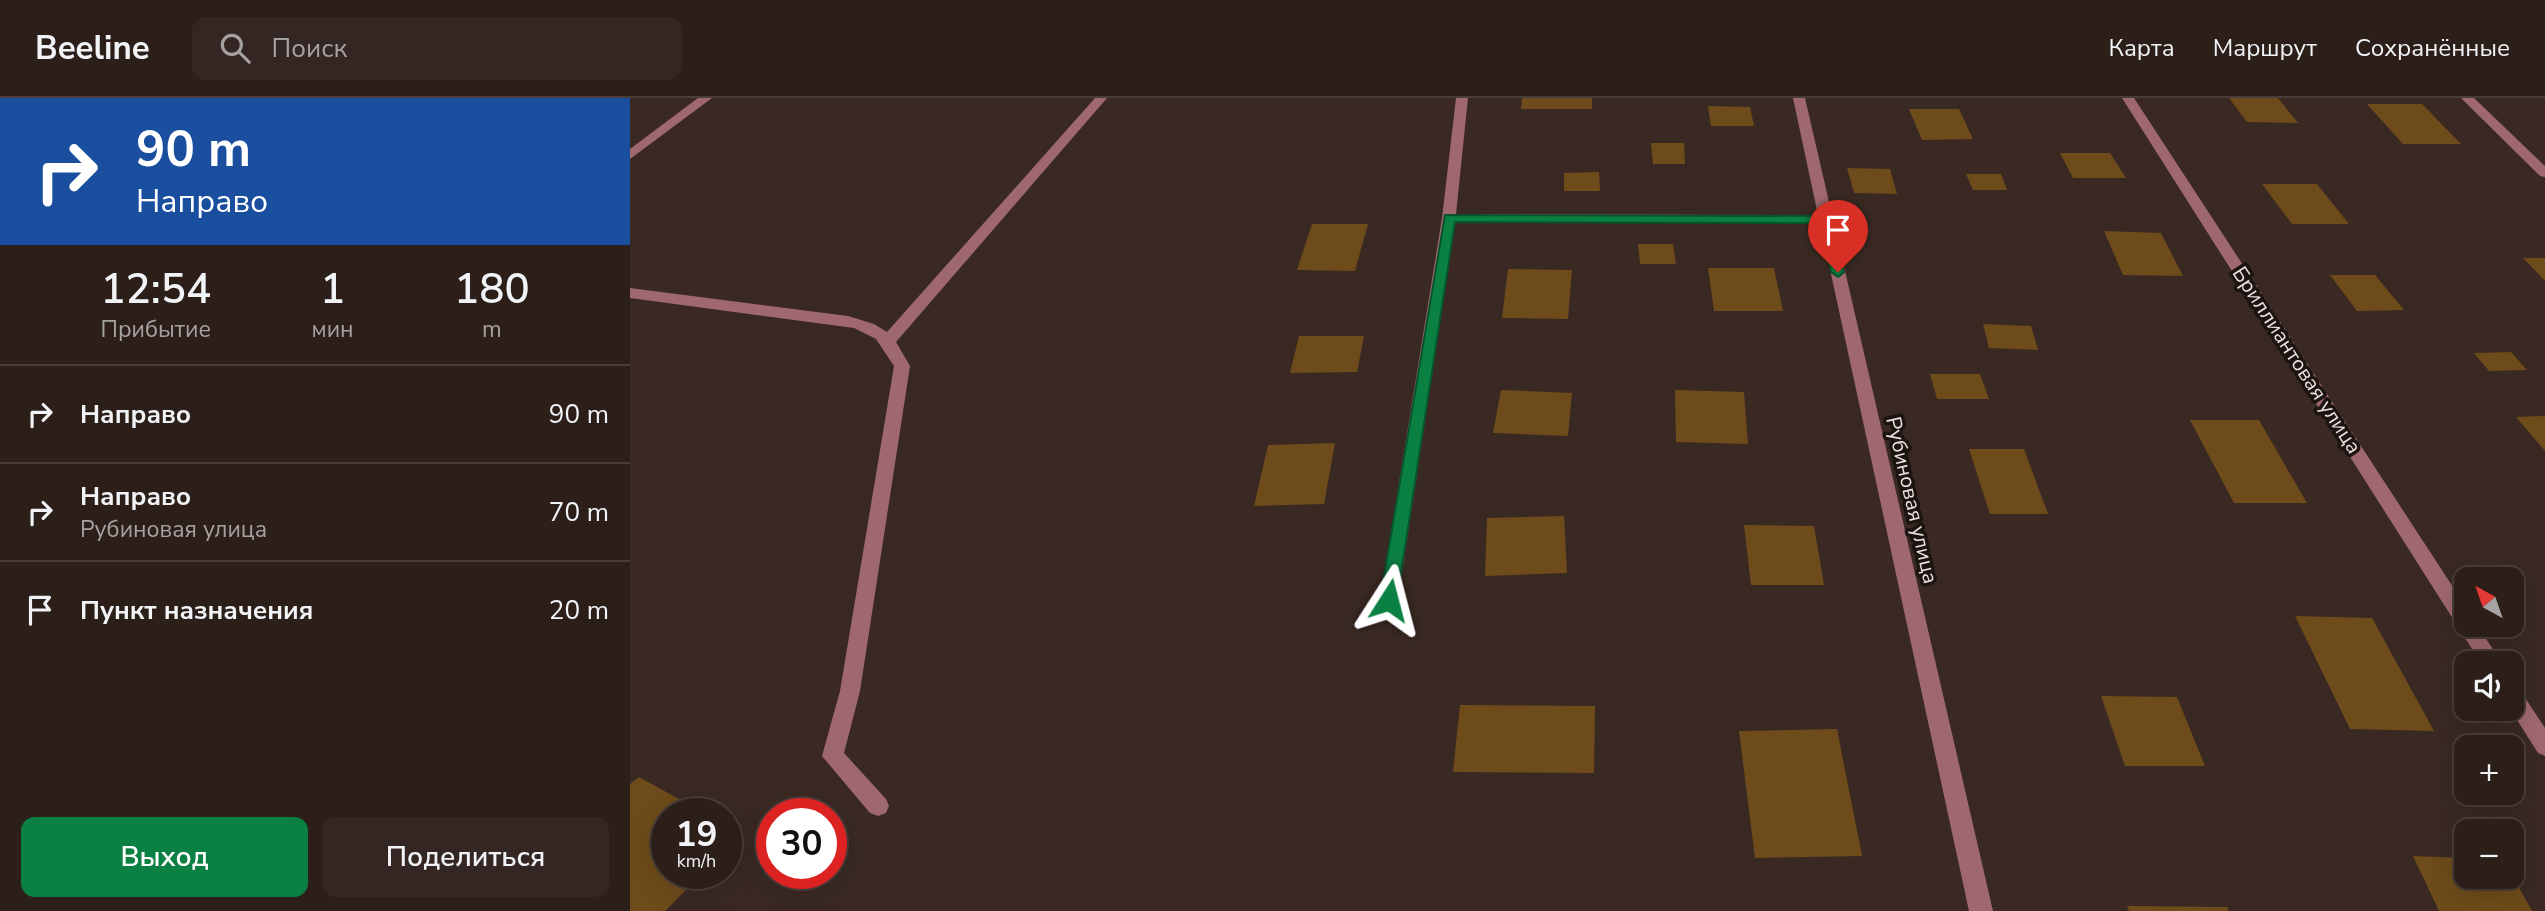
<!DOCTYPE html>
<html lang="ru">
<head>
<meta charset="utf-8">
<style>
	:root { --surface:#2c1f1a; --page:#342723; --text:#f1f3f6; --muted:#a6a2a2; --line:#483d39; --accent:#0b8043 }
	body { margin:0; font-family:"Nunito Sans",sans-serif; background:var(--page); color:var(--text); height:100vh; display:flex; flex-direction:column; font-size:26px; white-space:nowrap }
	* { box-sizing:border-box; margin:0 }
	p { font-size:23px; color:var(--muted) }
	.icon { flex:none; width:38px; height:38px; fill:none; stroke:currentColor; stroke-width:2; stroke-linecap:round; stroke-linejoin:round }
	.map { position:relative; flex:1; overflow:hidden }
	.drawer { display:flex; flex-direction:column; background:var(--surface); width:630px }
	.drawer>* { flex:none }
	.banner { background:#1a4fa0; color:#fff; overflow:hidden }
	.needle { width:46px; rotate:320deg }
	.tools { position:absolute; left:1824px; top:469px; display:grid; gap:14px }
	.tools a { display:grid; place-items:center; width:70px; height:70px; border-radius:14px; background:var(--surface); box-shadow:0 7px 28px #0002,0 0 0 2px var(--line); font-size:35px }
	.speed { position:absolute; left:21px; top:700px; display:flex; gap:14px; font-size:35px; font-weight:700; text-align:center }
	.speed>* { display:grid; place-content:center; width:91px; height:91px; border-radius:50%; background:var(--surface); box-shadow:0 7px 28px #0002,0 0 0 2px var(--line); line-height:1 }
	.speed small { font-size:18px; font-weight:400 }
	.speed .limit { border:10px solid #d22; background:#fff; color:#111 }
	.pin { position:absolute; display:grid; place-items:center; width:60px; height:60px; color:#fff; margin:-72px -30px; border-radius:50% 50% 50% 0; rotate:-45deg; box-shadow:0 0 7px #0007 }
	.pin .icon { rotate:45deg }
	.me { position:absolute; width:77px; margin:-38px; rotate:9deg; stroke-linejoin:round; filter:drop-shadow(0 0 5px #0008) }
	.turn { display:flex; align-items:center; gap:24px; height:147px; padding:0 21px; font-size:32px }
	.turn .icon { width:91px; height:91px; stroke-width:2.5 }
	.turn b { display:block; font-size:49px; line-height:60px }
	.eta { display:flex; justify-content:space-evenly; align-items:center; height:119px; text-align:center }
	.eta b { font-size:42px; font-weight:600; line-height:49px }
	.primary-button { display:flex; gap:14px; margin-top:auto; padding:14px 21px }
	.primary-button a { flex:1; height:80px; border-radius:14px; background:var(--accent); color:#fff; font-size:28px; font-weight:600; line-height:80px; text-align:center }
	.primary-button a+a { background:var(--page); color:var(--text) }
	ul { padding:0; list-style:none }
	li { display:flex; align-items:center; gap:21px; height:98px; padding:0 21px; border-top:2px solid var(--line) }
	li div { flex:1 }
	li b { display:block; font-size:26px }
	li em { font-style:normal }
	header { display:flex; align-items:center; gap:42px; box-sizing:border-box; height:98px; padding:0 35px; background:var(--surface); border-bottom:2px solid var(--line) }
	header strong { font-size:33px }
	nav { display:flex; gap:38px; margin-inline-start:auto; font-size:24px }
	.search { width:490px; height:63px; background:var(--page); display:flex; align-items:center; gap:18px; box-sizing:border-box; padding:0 24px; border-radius:14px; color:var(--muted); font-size:26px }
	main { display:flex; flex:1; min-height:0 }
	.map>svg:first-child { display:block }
</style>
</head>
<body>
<header>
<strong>Beeline</strong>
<div class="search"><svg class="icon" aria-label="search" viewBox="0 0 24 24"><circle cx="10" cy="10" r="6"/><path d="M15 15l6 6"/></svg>Поиск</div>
<nav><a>Карта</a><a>Маршрут</a><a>Сохранённые</a></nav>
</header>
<main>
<section class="drawer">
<div class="banner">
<div class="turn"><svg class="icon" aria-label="right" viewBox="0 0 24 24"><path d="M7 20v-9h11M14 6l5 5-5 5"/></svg><div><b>90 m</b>Направо</div></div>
</div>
<div class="eta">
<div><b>12:54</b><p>Прибытие</p></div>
<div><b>1</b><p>мин</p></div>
<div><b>180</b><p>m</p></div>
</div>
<ul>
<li><svg class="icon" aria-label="right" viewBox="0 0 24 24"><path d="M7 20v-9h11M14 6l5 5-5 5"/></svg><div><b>Направо</b></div><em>90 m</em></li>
<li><svg class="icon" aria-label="right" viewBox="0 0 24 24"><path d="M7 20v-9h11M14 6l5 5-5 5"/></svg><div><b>Направо</b><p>Рубиновая улица</p></div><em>70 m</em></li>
<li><svg class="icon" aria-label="arrive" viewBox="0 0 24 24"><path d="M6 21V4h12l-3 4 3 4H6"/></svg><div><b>Пункт назначения</b></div><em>20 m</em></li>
</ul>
<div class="primary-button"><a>Выход</a><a>Поделиться</a></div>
</section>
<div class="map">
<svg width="1915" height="813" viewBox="0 0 1915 813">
	<rect width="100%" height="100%" fill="#3a2923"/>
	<g fill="#6d4b1a">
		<polygon points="892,0 962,0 962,11 891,11"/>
		<polygon points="1599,0 1648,0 1668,25 1617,24"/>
		<polygon points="1737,6 1792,6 1831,46 1773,46"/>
		<polygon points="1078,8 1120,9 1124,28 1081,28"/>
		<polygon points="1279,11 1329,11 1343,41 1292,42"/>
		<polygon points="1021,45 1054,45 1055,66 1023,66"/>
		<polygon points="1430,55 1480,55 1496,80 1443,80"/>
		<polygon points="1217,70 1260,71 1267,96 1224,95"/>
		<polygon points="969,74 970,93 934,93 934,75"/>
		<polygon points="1336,76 1371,76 1377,92 1343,92"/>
		<polygon points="1632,86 1687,86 1719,126 1662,126"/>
		<polygon points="682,126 738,126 725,173 667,172"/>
		<polygon points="1474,133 1531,135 1553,178 1493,177"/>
		<polygon points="1008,146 1043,146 1046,166 1010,166"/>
		<polygon points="1893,160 1915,160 1915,183"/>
		<polygon points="1078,170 1144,170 1153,213 1084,213"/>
		<polygon points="878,171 942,172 938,221 872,220"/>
		<polygon points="1700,177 1745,177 1774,212 1727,213"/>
		<polygon points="1353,226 1401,228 1408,252 1359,250"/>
		<polygon points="669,238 734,238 727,274 660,275"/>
		<polygon points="1881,254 1897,272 1859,273 1844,255"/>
		<polygon points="1300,276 1350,276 1359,301 1307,301"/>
		<polygon points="871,292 942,295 938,338 863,335"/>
		<polygon points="1045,292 1114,294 1118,346 1046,344"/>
		<polygon points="1915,318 1915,353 1886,319"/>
		<polygon points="1560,322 1629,322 1677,405 1604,405"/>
		<polygon points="705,345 694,406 624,408 638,347"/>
		<polygon points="1339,351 1394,351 1418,416 1360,416"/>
		<polygon points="934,418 937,475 855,478 857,420"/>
		<polygon points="1114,427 1184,428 1194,487 1121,487"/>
		<polygon points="1665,518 1742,520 1804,633 1720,631"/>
		<polygon points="1471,598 1547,599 1575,668 1495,668"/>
		<polygon points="830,607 965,608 964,675 823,674"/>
		<polygon points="1207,631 1232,758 1125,760 1109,633"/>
		<polygon points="9,679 76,716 37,716 37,775 73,775 35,813 0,813 0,686"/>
		<polygon points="96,727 112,736 96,751"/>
		<polygon points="1783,758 1836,760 1836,779 1881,779 1881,775 1902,813 1809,813"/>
		<polygon points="1497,808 1597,809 1599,813 1499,813"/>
	</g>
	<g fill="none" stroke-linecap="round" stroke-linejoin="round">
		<g fill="#9f686e" fill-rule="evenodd">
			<polygon points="68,0 82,0 0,61 0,51"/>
			<polygon points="465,0 477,0 266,244 280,268 230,593 214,655 256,701 259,708 256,715 248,718 240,715 192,658 210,593 264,268 246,241 224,230 0,200 0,190 218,218 244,226 257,234"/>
			<polygon points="826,0 838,0 826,116 1188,117 1163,0 1175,0 1363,813 1339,813 1190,125 825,124 768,502 766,507 759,510 752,507 750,502 812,120"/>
			<polygon points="1492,0 1504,0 1836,509 1836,527 1847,527 1872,565 1851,565"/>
			<polygon points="1831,0 1844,0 1915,68 1915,79 1910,78"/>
			<polygon points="1881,586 1888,589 1915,630 1915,658 1908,655 1880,611"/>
		</g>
	</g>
	<polygon fill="#0b8043" stroke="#07532c" stroke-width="2" points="815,117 1196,118 1202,121 1214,174 1208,179 1201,174 1191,125 825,124 767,502 759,509 750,502"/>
	<g text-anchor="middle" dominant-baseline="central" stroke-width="7" stroke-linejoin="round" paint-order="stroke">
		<g font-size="21" fill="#ece0dc" stroke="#1c1411">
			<text transform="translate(1667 262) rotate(57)">Бриллиантовая улица</text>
			<text transform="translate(1282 402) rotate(77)">Рубиновая улица</text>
		</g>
	</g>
</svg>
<div class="tools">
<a><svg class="needle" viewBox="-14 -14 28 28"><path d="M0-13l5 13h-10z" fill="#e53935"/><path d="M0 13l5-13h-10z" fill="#a6a2a2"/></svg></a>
<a><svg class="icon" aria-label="sound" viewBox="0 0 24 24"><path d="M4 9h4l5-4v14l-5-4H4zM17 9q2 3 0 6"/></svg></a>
<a>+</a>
<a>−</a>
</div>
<div class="speed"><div>19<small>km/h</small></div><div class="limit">30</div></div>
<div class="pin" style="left:1208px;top:174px;background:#d93025"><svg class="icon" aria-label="arrive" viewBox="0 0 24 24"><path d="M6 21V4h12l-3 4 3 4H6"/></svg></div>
<svg class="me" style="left:759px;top:502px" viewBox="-20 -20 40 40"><path d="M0-17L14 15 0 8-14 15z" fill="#0b8043" stroke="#fff" stroke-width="4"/></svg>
</div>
</main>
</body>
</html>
